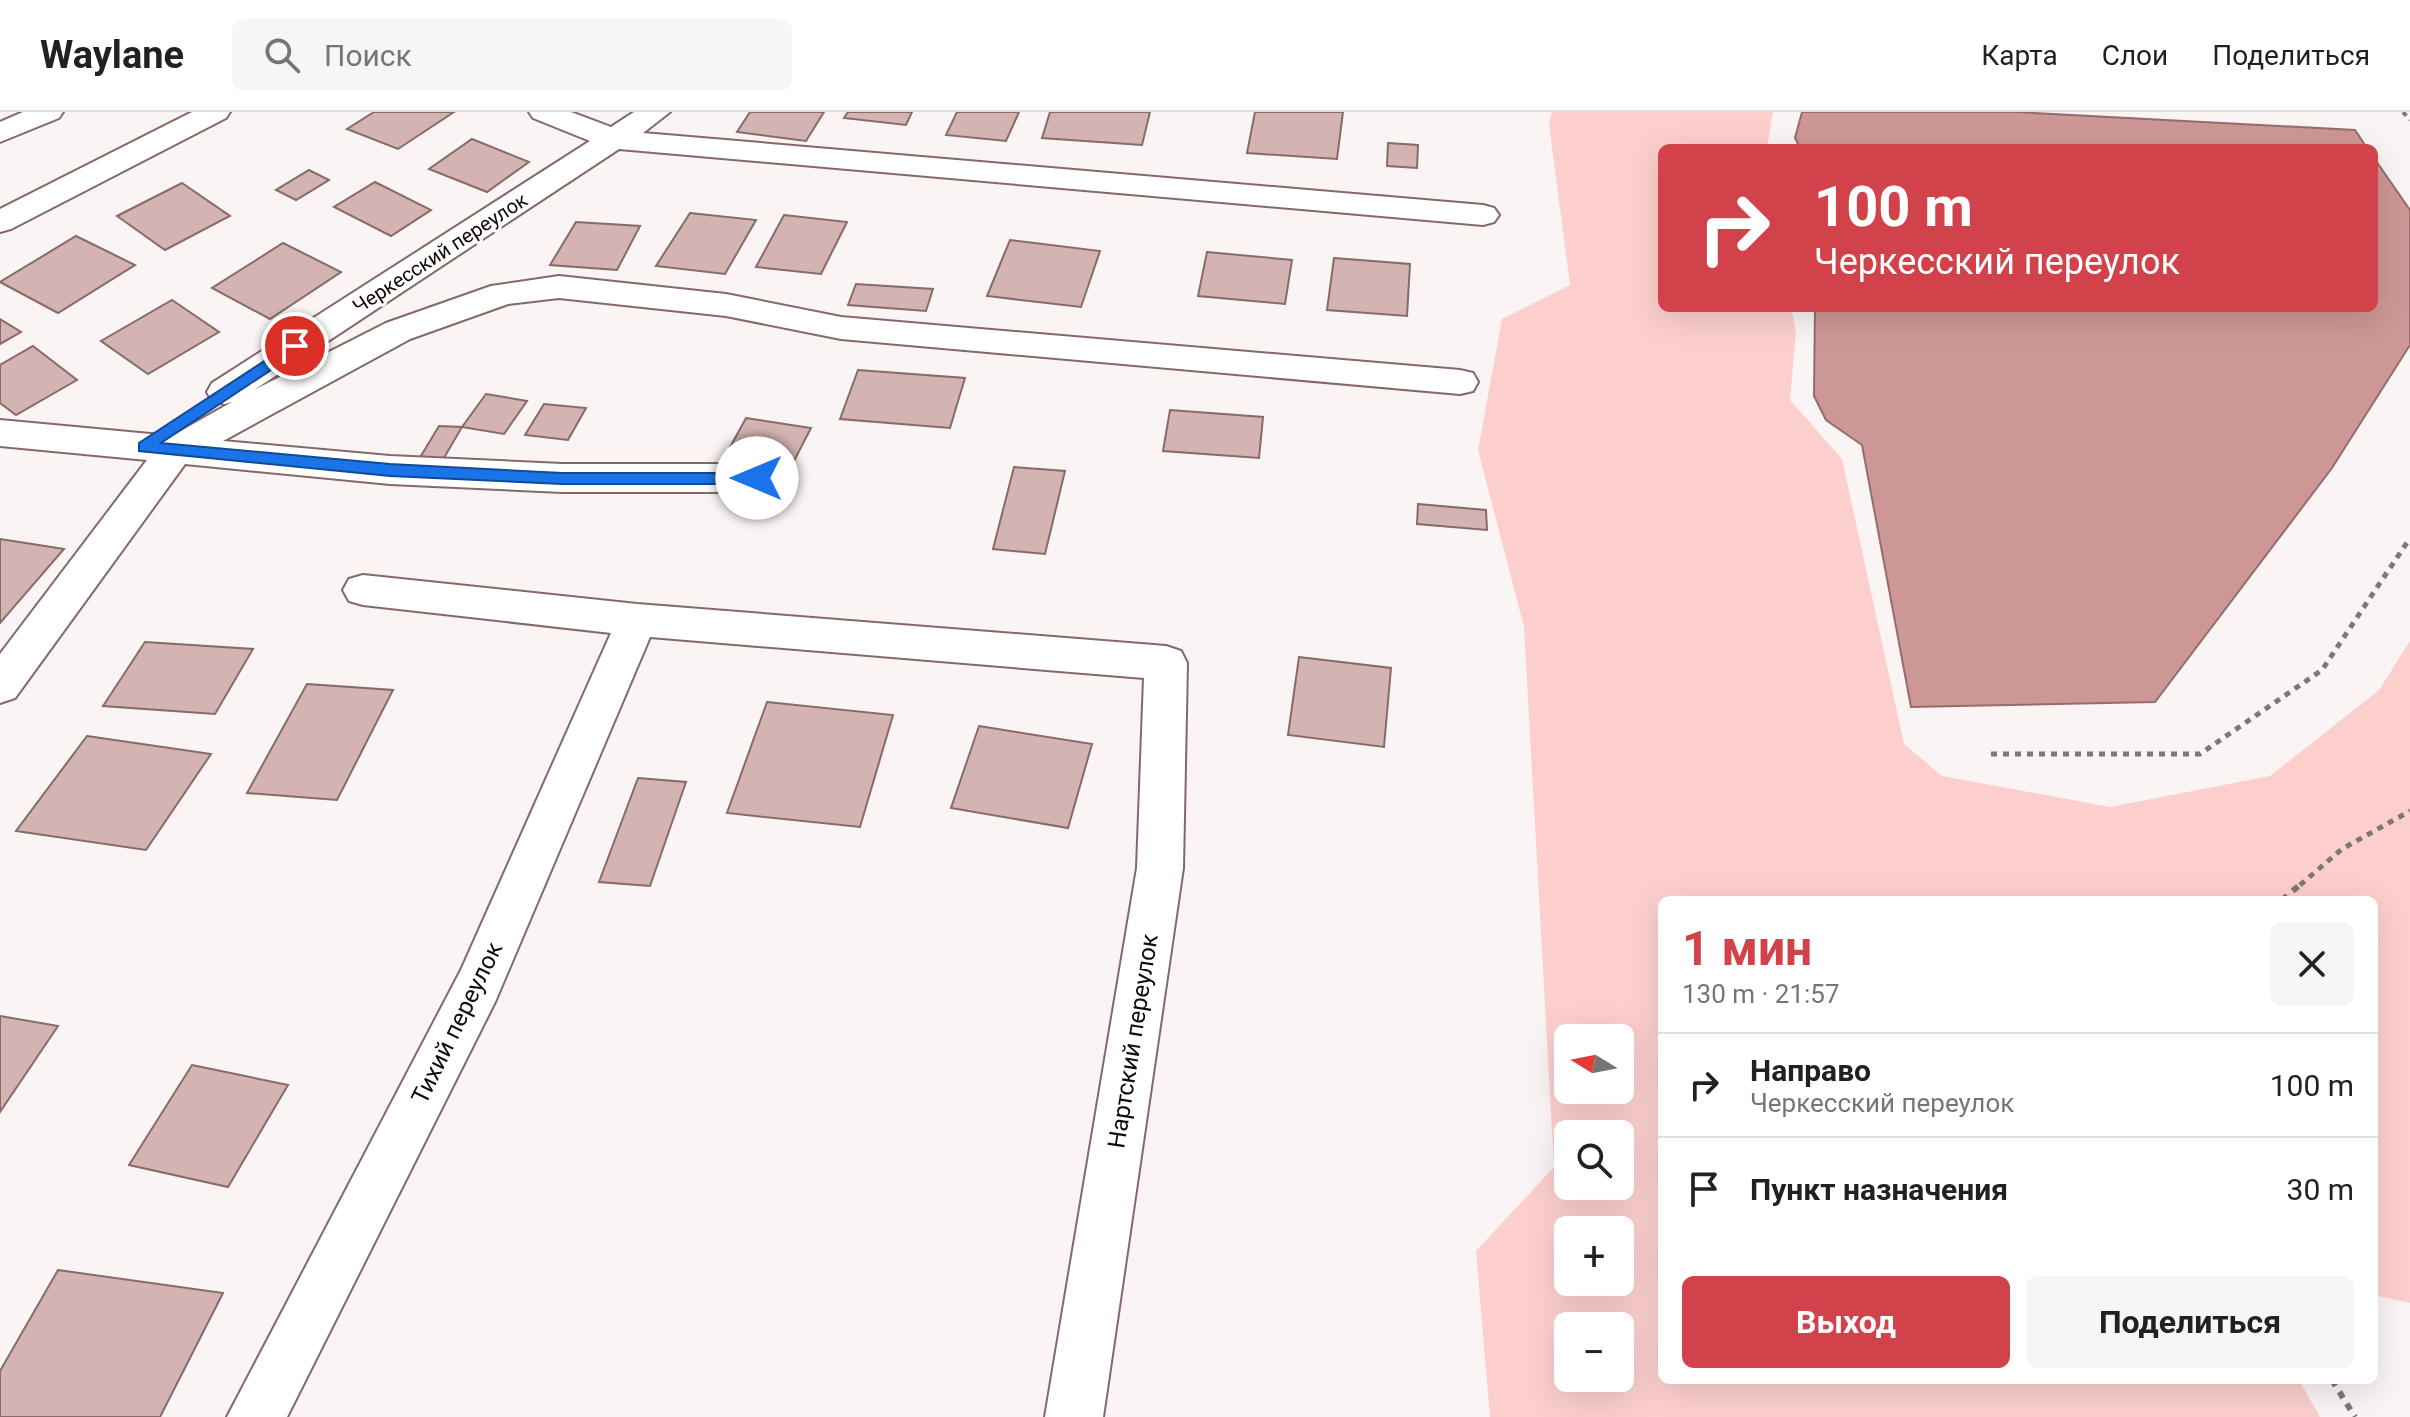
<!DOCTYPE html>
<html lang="ru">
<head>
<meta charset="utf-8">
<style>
	:root { --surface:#fff; --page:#f6f6f6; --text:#202124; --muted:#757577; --line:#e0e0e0; --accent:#d2424a }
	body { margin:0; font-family:Roboto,sans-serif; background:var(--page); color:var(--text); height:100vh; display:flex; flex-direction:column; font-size:30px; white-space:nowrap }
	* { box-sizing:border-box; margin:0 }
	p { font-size:26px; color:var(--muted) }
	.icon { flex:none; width:44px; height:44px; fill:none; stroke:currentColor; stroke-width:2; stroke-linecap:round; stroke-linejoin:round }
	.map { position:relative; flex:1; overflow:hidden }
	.side { position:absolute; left:1658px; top:784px; width:720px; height:488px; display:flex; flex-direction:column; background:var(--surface); border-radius:12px; box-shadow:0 8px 32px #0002 }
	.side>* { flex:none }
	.guide { position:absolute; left:1658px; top:32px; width:720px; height:168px; border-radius:12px; box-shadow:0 8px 32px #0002; background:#d2424a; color:#fff; overflow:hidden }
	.needle { width:52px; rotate:280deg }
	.controls { position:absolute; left:1554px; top:912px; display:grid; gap:16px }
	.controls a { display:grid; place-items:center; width:80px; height:80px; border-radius:12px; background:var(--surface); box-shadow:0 8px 32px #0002; font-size:40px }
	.pin { position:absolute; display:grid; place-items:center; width:68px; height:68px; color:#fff; margin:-34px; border:4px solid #fff; border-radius:50%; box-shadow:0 2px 8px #0007 }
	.me { position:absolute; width:88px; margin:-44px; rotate:270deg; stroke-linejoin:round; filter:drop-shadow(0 0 6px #0008) }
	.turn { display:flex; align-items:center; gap:28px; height:168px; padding:0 24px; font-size:36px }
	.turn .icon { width:104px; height:104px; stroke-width:2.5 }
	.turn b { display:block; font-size:56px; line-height:68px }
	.round { display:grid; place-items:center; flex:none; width:84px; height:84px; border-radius:12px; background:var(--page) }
	.summary { display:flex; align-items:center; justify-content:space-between; height:136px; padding:0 24px }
	h1 { font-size:48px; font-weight:700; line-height:60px; color:var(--accent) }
	.button { display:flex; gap:16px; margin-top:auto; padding:16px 24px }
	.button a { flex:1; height:92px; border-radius:12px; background:var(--accent); color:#fff; font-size:32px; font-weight:700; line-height:92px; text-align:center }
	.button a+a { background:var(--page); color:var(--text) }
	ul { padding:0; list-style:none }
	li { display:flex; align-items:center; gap:24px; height:104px; padding:0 24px; border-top:2px solid var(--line) }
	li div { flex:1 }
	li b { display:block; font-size:30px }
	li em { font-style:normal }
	header { display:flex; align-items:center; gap:48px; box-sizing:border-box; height:112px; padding:0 40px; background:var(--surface); border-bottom:2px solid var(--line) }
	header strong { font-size:38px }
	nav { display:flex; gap:44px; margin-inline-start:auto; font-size:28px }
	.search { width:560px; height:72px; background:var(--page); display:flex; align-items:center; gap:20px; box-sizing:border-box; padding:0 28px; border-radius:12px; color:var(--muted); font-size:30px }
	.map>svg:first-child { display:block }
</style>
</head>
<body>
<header>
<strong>Waylane</strong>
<div class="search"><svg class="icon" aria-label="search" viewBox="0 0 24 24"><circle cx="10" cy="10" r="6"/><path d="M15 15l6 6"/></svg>Поиск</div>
<nav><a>Карта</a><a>Слои</a><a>Поделиться</a></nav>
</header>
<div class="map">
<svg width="2410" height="1305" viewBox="0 0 2410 1305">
	<rect width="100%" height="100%" fill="#fbf4f4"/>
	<path fill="#fccfcd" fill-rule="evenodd" d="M1552,0H1773L1767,36H1662V196H1791L1796,220L1790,288L1842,347L1904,632L1942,664L2110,695L2270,664L2379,578L2410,529V1191L2374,1183V788H1662V1268H2299L2320,1305H1490L1476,1139L1554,1055L1524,515L1478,338L1502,207L1570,173L1549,12ZM1568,926H1620V978H1568ZM1568,1022H1620V1074H1568ZM1568,1118H1620V1170H1568ZM1568,1214H1620V1266H1568Z"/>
	<g fill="#cd9795" stroke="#956c6b" stroke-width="2">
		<polygon points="1802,0 2015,0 2355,18 2367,36 1800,36 1795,26"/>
		<polygon points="2374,46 2410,98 2410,233 2332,356 2155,590 1911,595 1862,333 1826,308 1814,284 1815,196 2374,196"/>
	</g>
	<g fill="#d3b4b2" stroke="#876b69" stroke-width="2">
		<polygon points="374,0 454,0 398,37 347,17"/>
		<polygon points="750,0 824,0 806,29 737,20"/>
		<polygon points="848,0 912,0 906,13 844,6"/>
		<polygon points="957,0 1019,0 1006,29 946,23"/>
		<polygon points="1050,0 1150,0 1142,33 1042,26"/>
		<polygon points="1255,0 1343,0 1337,47 1247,41"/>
		<polygon points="472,27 529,50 487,80 429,57"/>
		<polygon points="1388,31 1418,33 1417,56 1387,54"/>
		<polygon points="309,58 329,68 296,88 276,78"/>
		<polygon points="375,70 431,98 391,124 334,95"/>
		<polygon points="182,71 230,104 165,138 117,104"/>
		<polygon points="690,101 756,108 725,162 656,154"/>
		<polygon points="784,103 847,110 821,162 756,155"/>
		<polygon points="576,110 640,114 617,158 550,153"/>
		<polygon points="76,124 135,153 58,201 0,170"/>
		<polygon points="1010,128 1100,139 1081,195 987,184"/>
		<polygon points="283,131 341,160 270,207 212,176"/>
		<polygon points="1207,140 1292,148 1285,192 1198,184"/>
		<polygon points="1334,146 1410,152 1407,204 1327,198"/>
		<polygon points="856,172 933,177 926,199 848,193"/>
		<polygon points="172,188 219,220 148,262 101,229"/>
		<polygon points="0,207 21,220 0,232"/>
		<polygon points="33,234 77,268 16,303 0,291 0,253"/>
		<polygon points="858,258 965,266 950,316 840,307"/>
		<polygon points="486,282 527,289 504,322 462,315"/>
		<polygon points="544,292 586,296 568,328 525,323"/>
		<polygon points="1170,298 1263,305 1259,346 1163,339"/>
		<polygon points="746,306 811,316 794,349 728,339"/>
		<polygon points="439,314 462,315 441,351 418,349"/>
		<polygon points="1014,355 1065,359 1045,442 993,437"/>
		<polygon points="1418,392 1486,398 1487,418 1417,412"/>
		<polygon points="0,427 64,437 0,511"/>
		<polygon points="145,530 253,537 215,602 103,594"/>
		<polygon points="1299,545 1391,556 1384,635 1288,623"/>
		<polygon points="307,572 393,578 337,688 247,681"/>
		<polygon points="767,590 893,603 860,715 727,701"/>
		<polygon points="979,614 1092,632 1068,716 951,696"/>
		<polygon points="87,624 211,642 146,738 16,719"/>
		<polygon points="638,666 686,670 650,774 599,770"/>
		<polygon points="0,904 58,914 0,1000"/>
		<polygon points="192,953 288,973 228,1075 129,1053"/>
		<polygon points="58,1158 223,1181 160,1305 0,1305 0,1259"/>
	</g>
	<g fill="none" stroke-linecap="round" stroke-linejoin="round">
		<g stroke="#856967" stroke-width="4">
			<g id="minor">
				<polygon points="23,0 63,0 59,6 0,30 0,10"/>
				<polygon points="192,0 230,0 226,6 11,117 0,120 0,97"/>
				<polygon points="529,0 571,0 611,15 634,0 670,0 643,21 1483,93 1494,96 1499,103 1494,110 1483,113 619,37 254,278 386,211 491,174 559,164 726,182 841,205 1460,258 1473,261 1478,270 1473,279 1460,282 841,227 726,204 559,186 508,192 410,227 223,329 390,344 562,352 757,352 770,356 776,366 770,376 757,380 562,380 390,372 185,352 15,586 0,591 0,542 147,348 0,334 0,308 172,324 232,290 225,292 212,289 207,280 212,271 590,29 533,6"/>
				<polygon points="363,463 637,492 1166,534 1181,539 1187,551 1183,756 1103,1305 1045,1305 1137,756 1144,566 650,525 495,890 287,1305 227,1305 461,858 611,521 363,493 349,489 343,478 349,467"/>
			</g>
		</g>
		<polyline stroke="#7f7676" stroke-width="4" stroke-dasharray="5 5" stroke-linecap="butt" points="2403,0 2410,8"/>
		<g stroke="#7f7676" stroke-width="5" stroke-dasharray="6 6" stroke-linecap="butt">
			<polyline points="1991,642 2200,642 2322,558 2410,426"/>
			<polyline points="2300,773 2342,737 2410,699"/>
		</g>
		<g stroke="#7f7676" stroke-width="6" stroke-dasharray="7 7" stroke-linecap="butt">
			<polyline points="2282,788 2302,771"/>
			<polyline points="2332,1268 2355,1305"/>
		</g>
		<use href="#minor" fill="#fff" fill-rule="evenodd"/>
	</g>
	<polygon fill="#1a73e8" stroke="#114b97" stroke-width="2" points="295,229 301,231 301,238 161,331 390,352 562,361 757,361 765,366 757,372 562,372 390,364 139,339 139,331"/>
	<g text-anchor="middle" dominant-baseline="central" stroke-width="6" stroke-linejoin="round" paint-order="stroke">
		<g font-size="20" fill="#130909" stroke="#fff">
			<text transform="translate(440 141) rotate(-33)">Черкесский переулок</text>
		</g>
		<g font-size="24" fill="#130909" stroke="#fff">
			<text transform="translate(457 911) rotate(-64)">Тихий переулок</text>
			<text transform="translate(1133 929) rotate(-81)">Нартский переулок</text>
		</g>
	</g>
</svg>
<div class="controls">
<a><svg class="needle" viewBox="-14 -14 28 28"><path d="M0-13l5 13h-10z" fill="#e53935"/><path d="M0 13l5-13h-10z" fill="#757577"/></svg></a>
<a><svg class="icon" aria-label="search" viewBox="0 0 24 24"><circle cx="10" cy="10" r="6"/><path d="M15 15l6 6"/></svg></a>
<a>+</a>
<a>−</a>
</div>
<div class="pin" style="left:295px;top:234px;background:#d93025"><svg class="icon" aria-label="arrive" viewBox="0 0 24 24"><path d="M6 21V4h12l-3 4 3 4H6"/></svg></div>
<svg class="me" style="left:757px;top:366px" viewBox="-20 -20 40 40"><circle r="19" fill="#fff"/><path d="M0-13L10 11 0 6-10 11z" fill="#1a73e8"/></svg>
<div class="guide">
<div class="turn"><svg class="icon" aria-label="right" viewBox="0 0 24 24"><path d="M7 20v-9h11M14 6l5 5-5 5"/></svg><div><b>100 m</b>Черкесский переулок</div></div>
</div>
<section class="side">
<div class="summary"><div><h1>1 мин</h1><p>130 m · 21:57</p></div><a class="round"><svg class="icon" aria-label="close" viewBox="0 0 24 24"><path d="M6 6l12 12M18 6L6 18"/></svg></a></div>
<ul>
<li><svg class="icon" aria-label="right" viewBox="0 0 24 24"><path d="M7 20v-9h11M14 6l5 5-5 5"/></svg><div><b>Направо</b><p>Черкесский переулок</p></div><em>100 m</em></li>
<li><svg class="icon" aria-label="arrive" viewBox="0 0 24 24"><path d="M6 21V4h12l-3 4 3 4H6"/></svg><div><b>Пункт назначения</b></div><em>30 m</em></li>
</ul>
<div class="button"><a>Выход</a><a>Поделиться</a></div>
</section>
</div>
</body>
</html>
